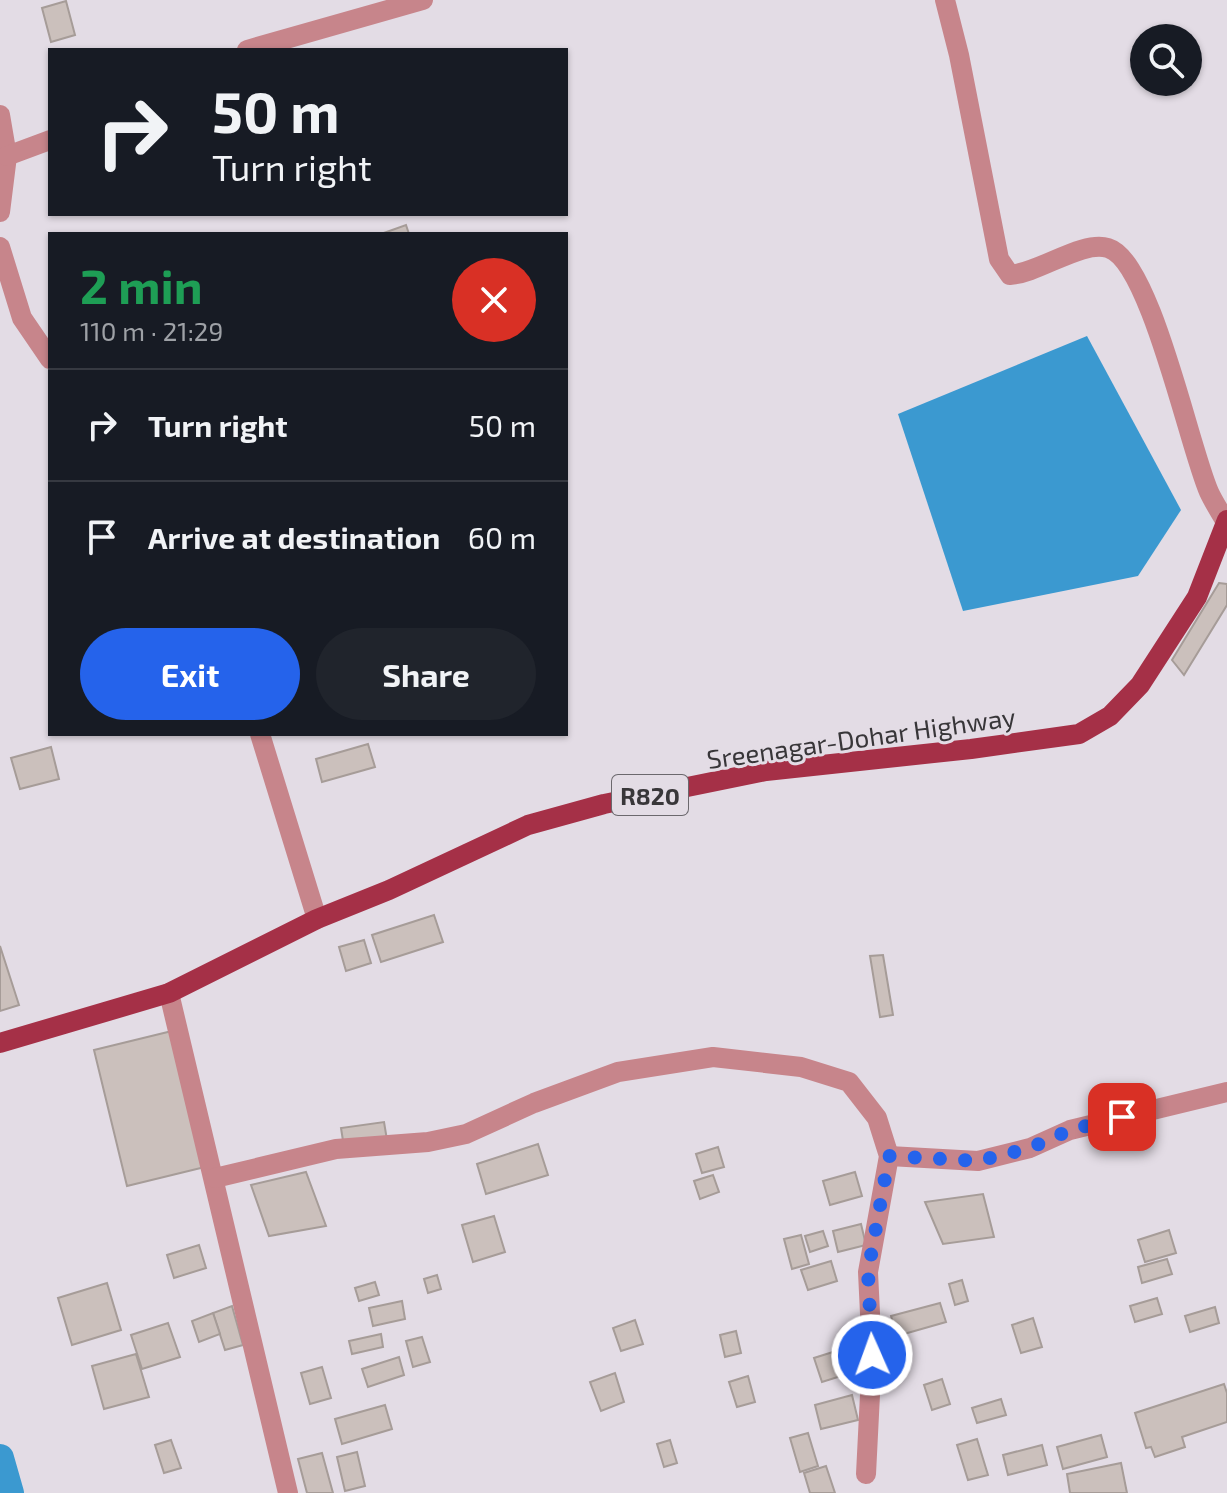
<!DOCTYPE html>
<html lang="en">
<head>
<meta charset="utf-8">
<style>
	:root { --surface:#171b24; --page:#20242c; --text:#f1f3f6; --muted:#9ea1a6; --line:#363941; --accent:#2563eb }
	body { margin:0; font-family:"Exo 2",sans-serif; background:var(--page); color:var(--text); height:100vh; display:flex; flex-direction:column; font-size:30px; white-space:nowrap }
	* { box-sizing:border-box; margin:0 }
	p { font-size:26px; color:var(--muted) }
	.icon { flex:none; width:44px; height:44px; fill:none; stroke:currentColor; stroke-width:2; stroke-linecap:round; stroke-linejoin:round }
	.map { position:relative; flex:1; overflow:hidden }
	.side { position:absolute; left:48px; top:232px; width:520px; height:504px; display:flex; flex-direction:column; background:var(--surface); border-radius:0px; box-shadow:0 2px 6px #0004 }
	.side>* { flex:none }
	.guide { position:absolute; left:48px; top:48px; width:520px; height:168px; border-radius:0px; box-shadow:0 2px 6px #0004; background:#171b24; color:var(--text); overflow:hidden }
	.tools { position:absolute; left:1130px; top:24px; display:grid; gap:16px }
	.tools a { display:grid; place-items:center; width:72px; height:72px; border-radius:50%; background:var(--surface); box-shadow:0 2px 6px #0004; font-size:40px }
	.pin { position:absolute; display:grid; place-items:center; width:68px; height:68px; color:#fff; margin:-34px; border-radius:16px; box-shadow:0 4px 12px #0006 }
	.me { position:absolute; width:88px; margin:-44px; rotate:358deg; stroke-linejoin:round; filter:drop-shadow(0 0 6px #0008) }
	.turn { display:flex; align-items:center; gap:28px; height:168px; padding:0 32px; font-size:36px }
	.turn .icon { width:104px; height:104px; stroke-width:2.5 }
	.turn b { display:block; font-size:56px; line-height:68px }
	.round { display:grid; place-items:center; flex:none; width:84px; height:84px; border-radius:42px; background:var(--page) }
	.summary { display:flex; align-items:center; justify-content:space-between; height:136px; padding:0 32px }
	h1 { font-size:48px; font-weight:700; line-height:60px; color:#1e9e55 }
	.action { display:flex; gap:16px; margin-top:auto; padding:16px 32px }
	.action a { flex:1; height:92px; border-radius:48px; background:var(--accent); color:#fff; font-size:32px; font-weight:700; line-height:92px; text-align:center }
	.action a+a { background:var(--page); color:var(--text) }
	ul { padding:0; list-style:none }
	li { display:flex; align-items:center; gap:24px; height:112px; padding:0 32px; border-top:2px solid var(--line) }
	li div { flex:1 }
	li b { display:block; font-size:30px }
	li em { font-style:normal }
	.map>svg:first-child { display:block }
</style>
</head>
<body>
<div class="map">
<svg width="1227" height="1493" viewBox="0 0 1227 1493">
	<rect width="100%" height="100%" fill="#e3dce5"/>
	<polygon fill="#3b99d0" points="1087,336 1181,510 1138,576 963,611 898,414"/>
	<g fill="none" stroke-linecap="round" stroke-linejoin="round">
		<polyline stroke="#3b99d0" stroke-width="28" points="0,1458 10,1493"/>
	</g>
	<g fill="#cbc0bc" stroke="#a69c98" stroke-width="2">
		<polygon points="66,1 75,35 51,42 42,8"/>
		<polygon points="406,225 409,234 381,234"/>
		<polygon points="1219,583 1227,584 1227,605 1184,675 1172,660"/>
		<polygon points="368,744 375,767 322,782 316,759"/>
		<polygon points="51,747 59,779 20,789 11,758"/>
		<polygon points="434,915 443,942 381,962 372,935"/>
		<polygon points="364,940 371,963 346,971 339,947"/>
		<polygon points="0,946 19,1005 0,1011"/>
		<polygon points="883,955 893,1015 880,1017 870,956"/>
		<polygon points="176,1030 209,1166 127,1186 94,1050"/>
		<polygon points="384,1122 387,1140 344,1147 341,1128"/>
		<polygon points="538,1144 548,1175 486,1194 477,1164"/>
		<polygon points="718,1147 724,1167 702,1173 696,1154"/>
		<polygon points="306,1172 326,1226 269,1236 251,1185"/>
		<polygon points="855,1172 862,1196 830,1205 823,1181"/>
		<polygon points="713,1175 719,1192 700,1199 694,1181"/>
		<polygon points="983,1194 994,1237 943,1244 925,1202"/>
		<polygon points="494,1216 505,1252 473,1262 462,1225"/>
		<polygon points="861,1224 866,1245 838,1252 833,1231"/>
		<polygon points="1169,1230 1176,1253 1145,1262 1138,1240"/>
		<polygon points="823,1231 828,1246 810,1252 805,1236"/>
		<polygon points="801,1235 809,1264 792,1269 784,1239"/>
		<polygon points="199,1245 206,1268 174,1278 167,1255"/>
		<polygon points="1167,1259 1172,1274 1142,1283 1138,1267"/>
		<polygon points="831,1261 837,1281 808,1290 801,1270"/>
		<polygon points="437,1275 441,1289 428,1293 424,1279"/>
		<polygon points="962,1280 968,1301 955,1305 949,1284"/>
		<polygon points="375,1282 379,1295 359,1301 355,1288"/>
		<polygon points="107,1283 121,1330 72,1345 58,1298"/>
		<polygon points="1157,1298 1162,1314 1135,1322 1130,1306"/>
		<polygon points="402,1301 405,1319 373,1326 369,1308"/>
		<polygon points="940,1303 946,1322 897,1336 891,1316"/>
		<polygon points="232,1306 243,1345 225,1350 213,1313"/>
		<polygon points="1215,1307 1219,1323 1190,1332 1185,1316"/>
		<polygon points="213,1313 220,1334 199,1342 192,1321"/>
		<polygon points="1033,1318 1042,1347 1021,1353 1012,1325"/>
		<polygon points="635,1320 643,1344 621,1351 613,1328"/>
		<polygon points="168,1323 180,1357 142,1369 131,1335"/>
		<polygon points="736,1331 741,1353 725,1357 720,1335"/>
		<polygon points="381,1334 383,1347 352,1354 349,1341"/>
		<polygon points="422,1337 430,1362 413,1367 406,1341"/>
		<polygon points="855,1345 863,1369 822,1382 814,1358"/>
		<polygon points="136,1354 149,1397 104,1409 92,1366"/>
		<polygon points="399,1357 404,1375 368,1387 362,1369"/>
		<polygon points="322,1367 331,1398 310,1404 301,1373"/>
		<polygon points="615,1373 624,1402 601,1411 590,1382"/>
		<polygon points="748,1376 755,1402 737,1407 729,1382"/>
		<polygon points="942,1379 950,1404 932,1410 924,1385"/>
		<polygon points="1224,1384 1227,1393 1227,1422 1182,1437 1185,1447 1155,1457 1151,1447 1146,1448 1135,1413"/>
		<polygon points="852,1395 858,1420 821,1429 815,1405"/>
		<polygon points="1001,1399 1006,1415 977,1423 972,1408"/>
		<polygon points="385,1405 392,1429 342,1444 335,1419"/>
		<polygon points="808,1433 818,1466 800,1472 790,1438"/>
		<polygon points="1101,1435 1107,1457 1063,1469 1057,1447"/>
		<polygon points="977,1439 988,1475 968,1480 957,1445"/>
		<polygon points="171,1440 181,1468 164,1473 155,1445"/>
		<polygon points="670,1440 677,1463 664,1467 657,1444"/>
		<polygon points="1042,1445 1047,1465 1008,1475 1003,1455"/>
		<polygon points="357,1452 365,1486 345,1491 337,1457"/>
		<polygon points="322,1453 333,1493 307,1493 298,1459"/>
		<polygon points="1121,1463 1127,1493 1070,1493 1067,1474"/>
		<polygon points="826,1466 835,1493 810,1493 804,1473"/>
	</g>
	<g fill="none" stroke-linecap="round" stroke-linejoin="round">
		<g stroke="#c7858b" stroke-width="20">
			<path d="M945,0L959,55L999,259L1010,275C1039,273 1082,240 1108,248C1151,261 1189,447 1209,492C1214,503 1221,513 1227,524"/>
			<polyline points="247,50 423,0"/>
			<polyline points="0,115 7,156 0,212"/>
			<polyline points="7,156 50,140"/>
			<polyline points="0,247 22,318 50,359"/>
			<polyline points="260,734 317,919"/>
			<polyline points="169,993 288,1493"/>
			<polyline points="889,1156 978,1161 1030,1148 1070,1130 1227,1092"/>
			<polyline points="215,1178 336,1149 428,1142 466,1134 534,1103 618,1072 713,1057 801,1067 849,1082 877,1118 889,1156 868,1272 872,1355 866,1474"/>
		</g>
		<polyline stroke="#a53047" stroke-width="20" points="0,1043 169,993 317,919 389,890 528,825 604,804 766,771 971,749 1079,734 1110,716 1140,685 1197,597 1227,520"/>
	</g>
	<g fill="none" stroke-linecap="round" stroke-linejoin="round">
		<polyline stroke="#2563eb" stroke-width="14" stroke-dasharray="0 25.2" points="872,1355 868,1272 889,1156 978,1161 1030,1148 1070,1130 1122,1117"/>
	</g>
	<g text-anchor="middle" dominant-baseline="central" stroke-width="6" stroke-linejoin="round" paint-order="stroke">
		<rect fill="#e3dce5" stroke="#6b686d" stroke-width="2" x="612" y="775" width="76" height="40" rx="6"/>
		<g font-size="24" font-weight="bold" fill="#383639">
			<text x="650" y="795">R820</text>
		</g>
		<g font-size="26" fill="#383639" stroke="#e3dce5">
			<text transform="translate(861 737) rotate(-8)">Sreenagar-Dohar Highway</text>
		</g>
	</g>
</svg>
<div class="tools">
<a><svg class="icon" aria-label="search" viewBox="0 0 24 24"><circle cx="10" cy="10" r="6"/><path d="M15 15l6 6"/></svg></a>
</div>
<div class="pin" style="left:1122px;top:1117px;background:#d93025"><svg class="icon" aria-label="arrive" viewBox="0 0 24 24"><path d="M6 21V4h12l-3 4 3 4H6"/></svg></div>
<svg class="me" style="left:872px;top:1355px" viewBox="-20 -20 40 40"><circle r="17" fill="#2563eb" stroke="#fff" stroke-width="3"/><path d="M0-11L8 9 0 5-8 9z" fill="#fff"/></svg>
<div class="guide">
<div class="turn"><svg class="icon" aria-label="right" viewBox="0 0 24 24"><path d="M7 20v-9h11M14 6l5 5-5 5"/></svg><div><b>50 m</b>Turn right</div></div>
</div>
<section class="side">
<div class="summary"><div><h1>2 min</h1><p>110 m · 21:29</p></div><a class="round" style="background:#d93025;color:#fff"><svg class="icon" aria-label="close" viewBox="0 0 24 24"><path d="M6 6l12 12M18 6L6 18"/></svg></a></div>
<ul>
<li><svg class="icon" aria-label="right" viewBox="0 0 24 24"><path d="M7 20v-9h11M14 6l5 5-5 5"/></svg><div><b>Turn right</b></div><em>50 m</em></li>
<li><svg class="icon" aria-label="arrive" viewBox="0 0 24 24"><path d="M6 21V4h12l-3 4 3 4H6"/></svg><div><b>Arrive at destination</b></div><em>60 m</em></li>
</ul>
<div class="action"><a>Exit</a><a>Share</a></div>
</section>
</div>
</body>
</html>
